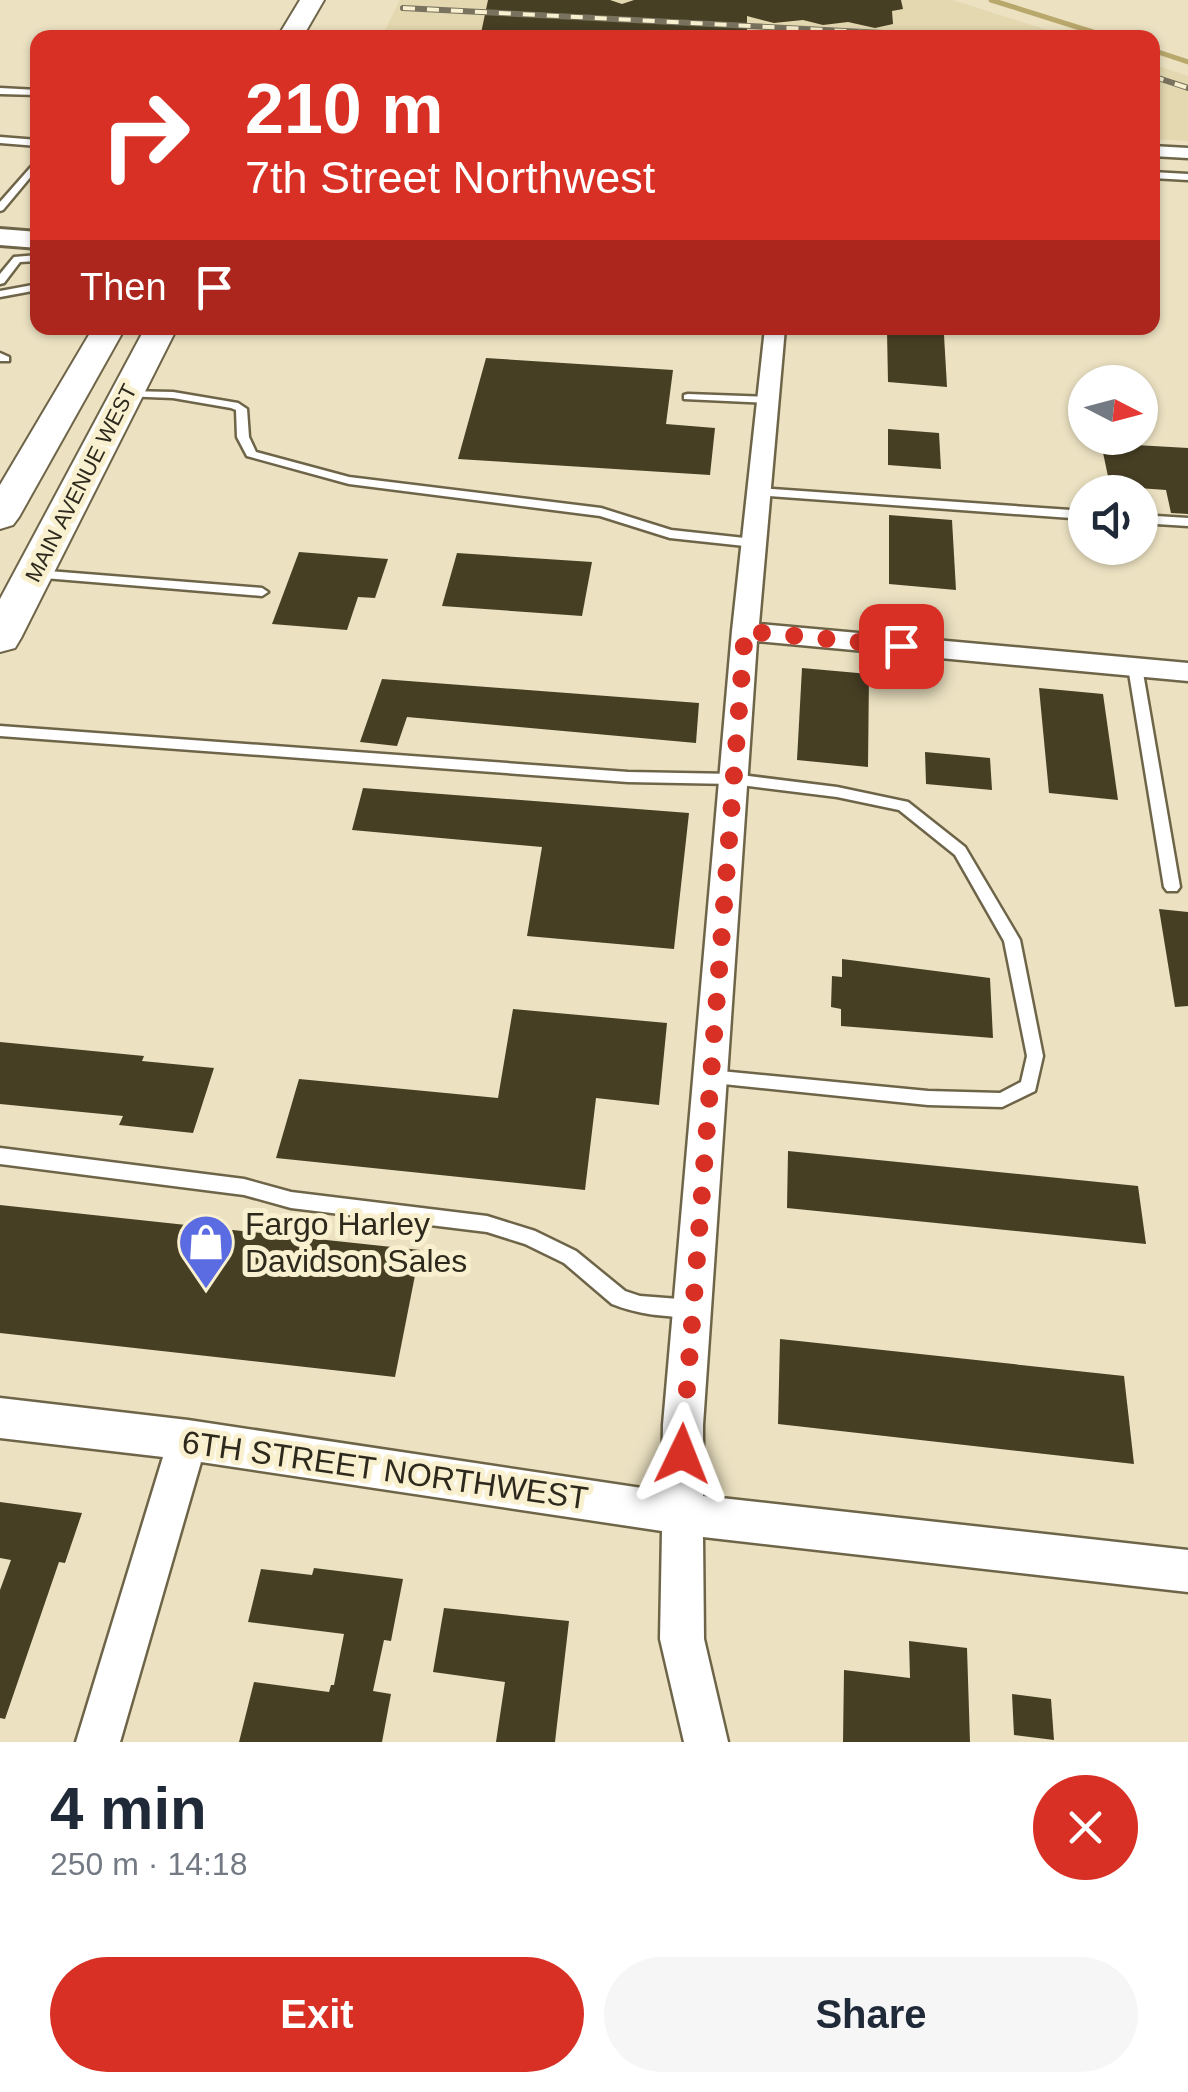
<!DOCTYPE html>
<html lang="en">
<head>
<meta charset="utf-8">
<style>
	:root { --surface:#fff; --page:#f6f6f7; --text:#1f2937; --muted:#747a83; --accent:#d93025 }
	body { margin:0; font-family:Arial,sans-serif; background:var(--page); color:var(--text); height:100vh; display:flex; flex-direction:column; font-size:38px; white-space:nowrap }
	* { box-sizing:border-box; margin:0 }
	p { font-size:32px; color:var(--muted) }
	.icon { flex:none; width:55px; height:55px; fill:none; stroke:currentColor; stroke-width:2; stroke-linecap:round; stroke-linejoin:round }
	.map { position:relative; height:1742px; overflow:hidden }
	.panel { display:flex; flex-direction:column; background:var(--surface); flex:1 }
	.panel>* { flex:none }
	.guide { position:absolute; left:30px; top:30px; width:1130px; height:305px; border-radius:20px; box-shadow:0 2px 8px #0004; background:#d93025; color:#fff; overflow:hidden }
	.needle { width:65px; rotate:96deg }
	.fabs { position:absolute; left:1068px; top:365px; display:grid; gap:20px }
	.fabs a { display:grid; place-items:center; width:90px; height:90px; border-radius:50%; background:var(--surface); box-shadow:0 2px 8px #0004; font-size:50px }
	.pin { position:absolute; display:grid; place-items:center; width:85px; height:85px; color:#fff; margin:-42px; border-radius:20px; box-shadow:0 5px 15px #0006 }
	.me { position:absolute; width:110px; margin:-55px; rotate:2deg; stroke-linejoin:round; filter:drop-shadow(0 0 8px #0008) }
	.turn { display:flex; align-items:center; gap:35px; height:210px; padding:0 50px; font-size:45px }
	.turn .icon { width:130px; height:130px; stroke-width:2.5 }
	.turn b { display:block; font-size:70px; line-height:85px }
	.then { display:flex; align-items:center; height:95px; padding:0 50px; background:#0003; gap:20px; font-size:38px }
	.round { display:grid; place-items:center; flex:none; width:105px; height:105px; border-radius:52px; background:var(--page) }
	.overview { display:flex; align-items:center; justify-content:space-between; height:170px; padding:0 50px }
	h1 { font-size:60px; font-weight:800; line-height:75px }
	.action { display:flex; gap:20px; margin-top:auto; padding:20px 50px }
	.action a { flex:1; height:115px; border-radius:60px; background:var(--accent); color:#fff; font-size:40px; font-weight:800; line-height:115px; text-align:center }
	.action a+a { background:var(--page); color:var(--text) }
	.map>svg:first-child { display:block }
</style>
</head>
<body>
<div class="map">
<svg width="1188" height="1742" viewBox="0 0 1188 1742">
	<rect width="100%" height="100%" fill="#ece2c2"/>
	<g fill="#e3d8b0">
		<polygon points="400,0 953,0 1069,37 381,38"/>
		<polygon points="1153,64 1188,76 1188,141 1153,139"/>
	</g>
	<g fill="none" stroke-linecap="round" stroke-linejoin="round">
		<g stroke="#b9a86c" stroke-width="5">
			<polyline points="991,0 1112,38"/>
			<polyline points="1152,50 1188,62"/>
		</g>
	</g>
	<g fill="#473f24">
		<polygon points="488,0 610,0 622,4 634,0 901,0 903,9 892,11 893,24 875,28 848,22 823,25 803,20 774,23 747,16 747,38 480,38"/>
		<polygon points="887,331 944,335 947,387 888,382"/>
		<polygon points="486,358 673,370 666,424 715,428 710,475 458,459"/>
		<polygon points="888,429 939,433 941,469 888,465"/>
		<polygon points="1101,443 1188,448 1188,514 1171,513 1166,490 1110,486"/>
		<polygon points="889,515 952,520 956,590 889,584"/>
		<polygon points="299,552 388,559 375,598 358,597 347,630 272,624"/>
		<polygon points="457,553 592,562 582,616 442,606"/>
		<polygon points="802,668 869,674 868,767 797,760"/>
		<polygon points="382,679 699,703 696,743 407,717 397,746 360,742"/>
		<polygon points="1039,688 1103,694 1118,800 1049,793"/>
		<polygon points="925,752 990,758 992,790 926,784"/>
		<polygon points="363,788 689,813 674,949 527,936 542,847 352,830"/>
		<polygon points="1159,909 1188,912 1188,1006 1175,1007"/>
		<polygon points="842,959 990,978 993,1038 841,1026 841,1009 831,1007 832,976 842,977"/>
		<polygon points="513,1009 667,1023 659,1105 596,1098 585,1190 276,1158 299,1079 498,1098"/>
		<polygon points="0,1042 144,1056 142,1061 214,1068 193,1133 119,1125 123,1116 0,1104"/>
		<polygon points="788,1151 1138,1186 1146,1244 787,1208"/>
		<polygon points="0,1205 420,1250 395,1377 0,1333"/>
		<polygon points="780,1339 1124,1376 1134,1464 778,1424"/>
		<polygon points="0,1502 82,1513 65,1563 59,1562 5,1719 0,1718 0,1590 11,1560 0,1558"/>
		<polygon points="314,1568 403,1579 391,1641 384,1640 373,1691 391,1694 382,1742 239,1742 254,1682 329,1692 331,1685 334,1685 344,1634 248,1622 261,1569 312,1575"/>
		<polygon points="444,1608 569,1621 555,1742 496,1742 505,1682 433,1672"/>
		<polygon points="909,1641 967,1648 970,1742 843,1742 844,1670 910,1678"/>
		<polygon points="1012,1694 1051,1699 1054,1740 1014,1735"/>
	</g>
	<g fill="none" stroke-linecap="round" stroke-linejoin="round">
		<g stroke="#6e6549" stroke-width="5">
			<g id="lane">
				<polygon points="0,88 38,90 38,95 0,94"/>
				<polygon points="0,137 38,140 38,146 0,143"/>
				<polygon points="38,159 38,168 3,210 0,211 0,202"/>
				<polygon points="1152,172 1188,174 1188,180 1152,178"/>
				<polygon points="38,255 38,261 20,262 4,283 0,284 0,274 14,257"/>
				<polygon points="38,284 38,290 0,297 0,291"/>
				<polygon points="0,353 9,357 9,361 0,361"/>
				<polygon points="126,391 173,392 238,403 247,409 249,437 256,452 349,477 601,508 671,530 754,539 760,543 754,547 670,538 600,516 349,484 247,456 237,437 236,410 231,408 173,398 122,396 121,394"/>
				<polygon points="688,394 768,397 774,400 768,403 684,399 684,395"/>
				<polygon points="759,488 1085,511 1085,519 755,495 755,489"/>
				<polygon points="1140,515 1188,518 1188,526 1140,523"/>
				<polygon points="36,570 262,588 268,592 262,596 32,577 30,574"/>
				<polygon points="1135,662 1142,667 1180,887 1177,891 1167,891 1164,887 1128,667"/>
				<polygon points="0,726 628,772 733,774 837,787 908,802 965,847 1020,940 1043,1056 1035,1091 1002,1107 928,1105 704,1082 702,1077 704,1072 710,1070 928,1091 1000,1093 1021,1082 1027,1056 1004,941 955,855 899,810 837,797 733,784 628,782 0,736"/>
				<path d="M0,1148L244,1179L291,1192L487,1216L535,1231L576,1251L625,1291L640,1296L692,1300L699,1303L701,1309L699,1315L692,1318C664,1316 639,1315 612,1304L564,1263L525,1244L487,1232L291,1208L244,1195L0,1164Z"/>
			</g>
		</g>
		<g stroke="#6e6549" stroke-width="5">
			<g id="street">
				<polygon points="1152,146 1188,148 1188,158 1152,156"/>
				<polygon points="765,328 785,328 759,624 1188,663 1188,681 757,641 703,1425 703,1496 1188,1550 1188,1592 703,1537 704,1639 728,1742 684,1742 660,1639 662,1531 201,1462 120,1742 76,1742 163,1457 0,1438 0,1398 188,1420 662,1491 663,1425 732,631"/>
			</g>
		</g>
		<g stroke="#6e6549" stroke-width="6">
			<polygon id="secondary" points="0,229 38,232 38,248 0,245"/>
		</g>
		<g stroke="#6e6549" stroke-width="4">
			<g id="primary">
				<polygon points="300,0 324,0 302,38 277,38"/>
				<polygon points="93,328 125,328 19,517 13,525 0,529 0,485"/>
				<polygon points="145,328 177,328 21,638 15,648 0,652 0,599"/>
			</g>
		</g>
		<use href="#lane" fill="#fff" fill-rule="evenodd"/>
		<use href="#street" fill="#fff" fill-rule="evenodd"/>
		<use href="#secondary" fill="#fff" fill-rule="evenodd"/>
		<use href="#primary" fill="#fff" fill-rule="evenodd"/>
		<g stroke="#78725e" stroke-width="6">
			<g id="rail">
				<polyline points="403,8 979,38"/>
				<polyline points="1152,76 1188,88"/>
			</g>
		</g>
		<use href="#rail" stroke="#f9f0cf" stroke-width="4" stroke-dasharray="12" stroke-linecap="butt"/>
	</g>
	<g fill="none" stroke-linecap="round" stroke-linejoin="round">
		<polyline stroke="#d93025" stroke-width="18" stroke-dasharray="0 32.4" points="682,1454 745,631 901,646"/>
	</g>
	<defs>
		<g id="shop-pin" transform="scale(2.875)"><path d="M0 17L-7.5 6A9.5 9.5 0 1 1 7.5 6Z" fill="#5b6ce3" stroke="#f9f0cf"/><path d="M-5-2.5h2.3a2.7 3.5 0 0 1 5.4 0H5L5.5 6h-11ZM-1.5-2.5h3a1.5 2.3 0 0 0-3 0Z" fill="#fff"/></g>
	</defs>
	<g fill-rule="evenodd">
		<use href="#shop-pin" x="206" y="1242"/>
	</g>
	<g text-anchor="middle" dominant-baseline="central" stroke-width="10" stroke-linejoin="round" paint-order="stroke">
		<g font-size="22" fill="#2d291d" stroke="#f9f0cf">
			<text transform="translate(81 483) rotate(-63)">MAIN AVENUE WEST</text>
		</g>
		<g font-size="32" fill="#2d291d" stroke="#f9f0cf" text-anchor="start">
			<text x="245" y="1224">Fargo Harley<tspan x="245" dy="37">Davidson Sales</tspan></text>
		</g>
		<g font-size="32" fill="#2d291d" stroke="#f9f0cf">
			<text transform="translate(385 1470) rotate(8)">6TH STREET NORTHWEST</text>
		</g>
	</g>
</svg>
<div class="fabs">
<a><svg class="needle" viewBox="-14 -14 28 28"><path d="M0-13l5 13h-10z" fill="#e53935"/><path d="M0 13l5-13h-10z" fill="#747a83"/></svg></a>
<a><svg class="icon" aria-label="sound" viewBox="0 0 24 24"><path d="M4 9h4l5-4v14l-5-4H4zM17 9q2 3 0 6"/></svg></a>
</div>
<div class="pin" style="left:901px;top:646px;background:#d93025"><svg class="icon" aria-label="arrive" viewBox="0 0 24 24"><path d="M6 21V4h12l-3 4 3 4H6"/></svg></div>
<svg class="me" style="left:682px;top:1454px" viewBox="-20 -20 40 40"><path d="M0-17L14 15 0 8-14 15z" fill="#d93025" stroke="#fff" stroke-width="4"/></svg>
<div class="guide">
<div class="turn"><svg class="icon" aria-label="right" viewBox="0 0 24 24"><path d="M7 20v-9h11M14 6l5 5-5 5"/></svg><div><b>210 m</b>7th Street Northwest</div></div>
<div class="then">Then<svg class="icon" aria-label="arrive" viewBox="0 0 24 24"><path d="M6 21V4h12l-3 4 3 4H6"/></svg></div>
</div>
</div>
<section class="panel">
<div class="overview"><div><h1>4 min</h1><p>250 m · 14:18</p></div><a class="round" style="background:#d93025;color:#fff"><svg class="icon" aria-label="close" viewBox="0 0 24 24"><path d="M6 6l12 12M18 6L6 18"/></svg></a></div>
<div class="action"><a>Exit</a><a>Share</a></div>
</section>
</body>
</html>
